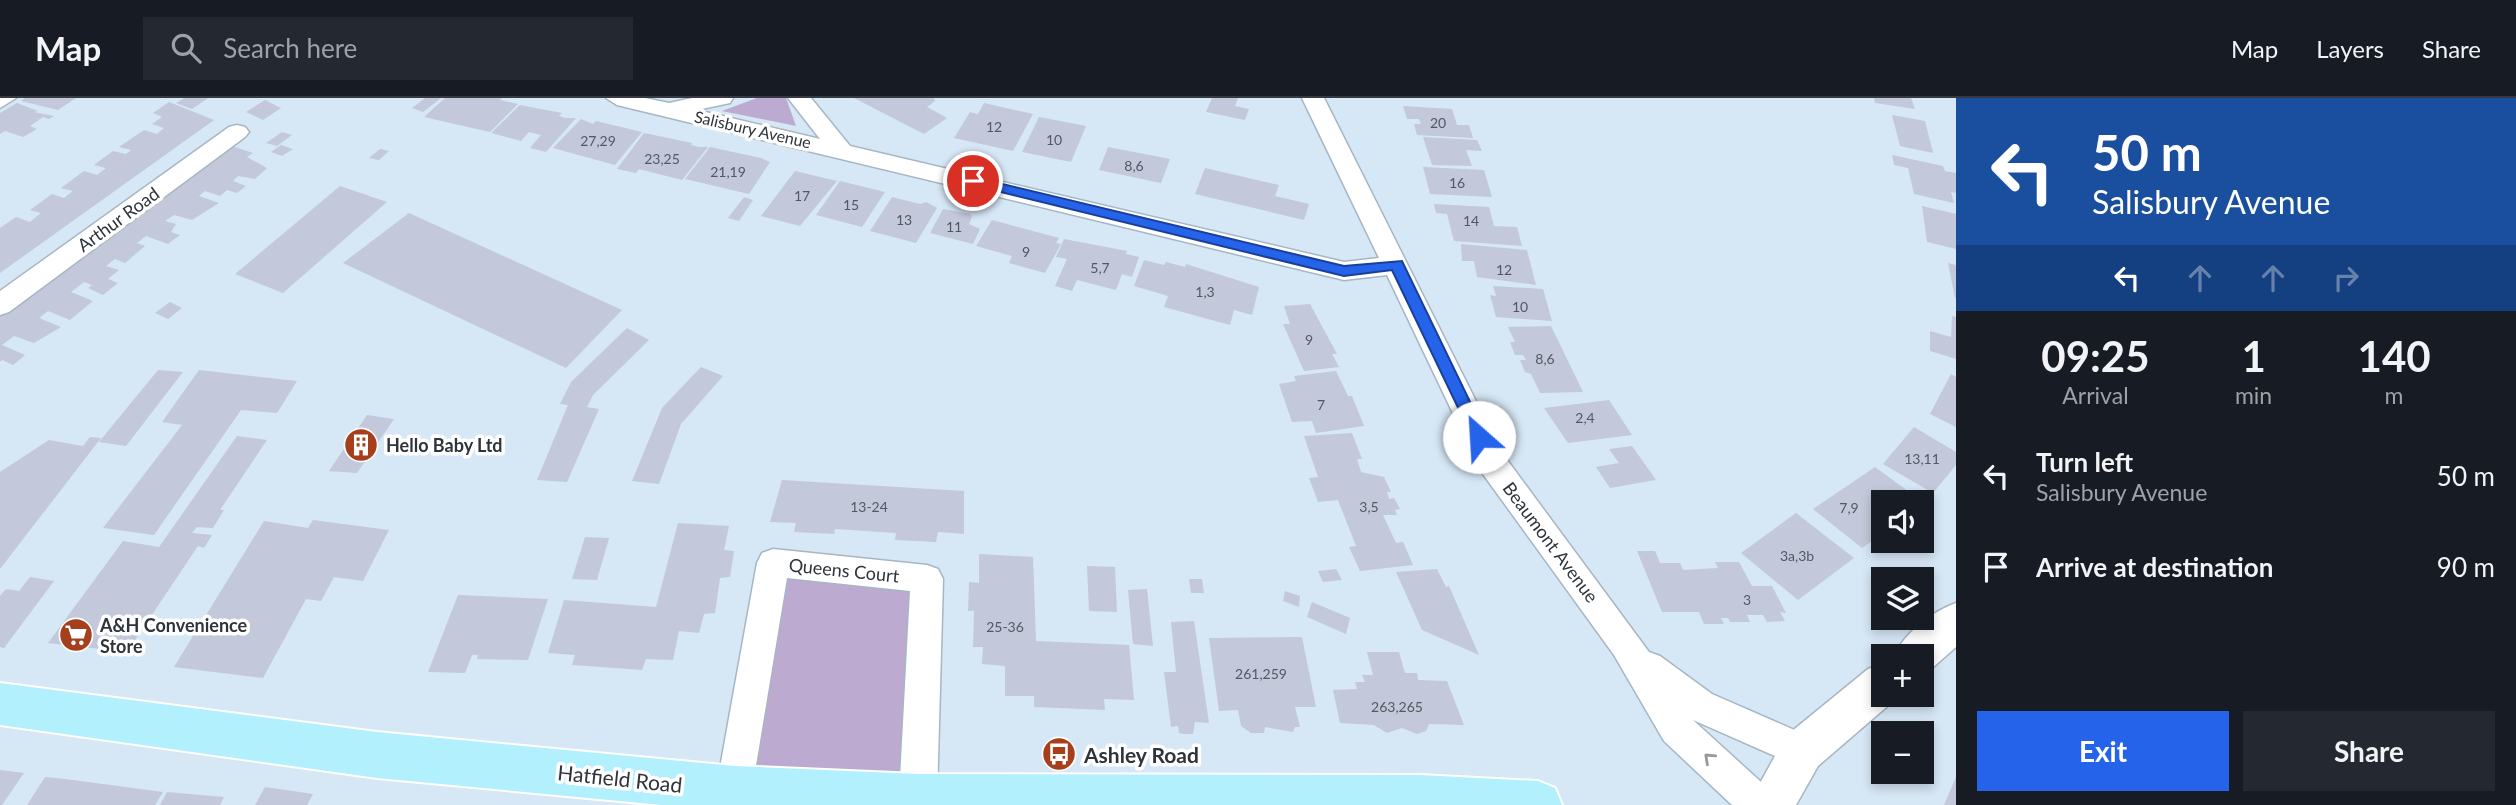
<!DOCTYPE html>
<html lang="en">
<head>
<meta charset="utf-8">
<style>
	:root { --surface:#171b24; --page:#242831; --text:#f1f3f6; --muted:#9ea1a6; --line:#363941; --accent:#2563eb }
	body { margin:0; font-family:Lato,sans-serif; background:var(--page); color:var(--text); height:100vh; display:flex; flex-direction:column; font-size:26px; white-space:nowrap }
	* { box-sizing:border-box; margin:0 }
	p { font-size:23px; color:var(--muted) }
	.icon { flex:none; width:38px; height:38px; fill:none; stroke:currentColor; stroke-width:2; stroke-linecap:round; stroke-linejoin:round }
	.map { position:relative; flex:1; overflow:hidden }
	.sheet { display:flex; flex-direction:column; background:var(--surface); width:560px }
	.sheet>* { flex:none }
	.banner { background:#1a4fa0; color:#fff; overflow:hidden }
	.controls { position:absolute; left:1871px; top:392px; display:grid; gap:14px }
	.controls a { display:grid; place-items:center; width:63px; height:63px; border-radius:0px; background:var(--surface); box-shadow:0 4px 10px #0003; font-size:35px }
	.pin { position:absolute; display:grid; place-items:center; width:60px; height:60px; color:#fff; margin:-30px; border:4px solid #fff; border-radius:50%; box-shadow:0 2px 7px #0007 }
	.me { position:absolute; width:77px; margin:-38px; rotate:334deg; stroke-linejoin:round; filter:drop-shadow(0 0 5px #0008) }
	.turn { display:flex; align-items:center; gap:24px; height:147px; padding:0 21px; font-size:32px }
	.turn .icon { width:91px; height:91px; stroke-width:2.5 }
	.turn b { display:block; font-size:49px; line-height:60px }
	.lanes { display:flex; align-items:center; height:66px; padding:0 21px; background:#0003; justify-content:center; gap:35px; direction:ltr }
	.lanes .off { opacity:.35 }
	.eta { display:flex; justify-content:space-evenly; align-items:center; height:119px; text-align:center }
	.eta b { font-size:42px; font-weight:700; line-height:49px }
	.primary-button { display:flex; gap:14px; margin-top:auto; padding:14px 21px }
	.primary-button a { flex:1; height:80px; border-radius:0px; background:var(--accent); color:#fff; font-size:28px; font-weight:700; line-height:80px; text-align:center }
	.primary-button a+a { background:var(--page); color:var(--text) }
	ul { padding:0; list-style:none }
	li { display:flex; align-items:center; gap:21px; height:91px; padding:0 21px }
	li div { flex:1 }
	li b { display:block; font-size:26px }
	li em { font-style:normal }
	header { display:flex; align-items:center; gap:42px; box-sizing:border-box; height:98px; padding:0 35px; background:var(--surface); border-bottom:2px solid var(--line) }
	header strong { font-size:33px }
	nav { display:flex; gap:38px; margin-inline-start:auto; font-size:24px }
	.search { width:490px; height:63px; background:var(--page); display:flex; align-items:center; gap:18px; box-sizing:border-box; padding:0 24px; border-radius:0px; color:var(--muted); font-size:26px }
	main { display:flex; flex:1; min-height:0 }
	.map>svg:first-child { display:block }
</style>
</head>
<body>
<header>
<strong>Map</strong>
<div class="search"><svg class="icon" aria-label="search" viewBox="0 0 24 24"><circle cx="10" cy="10" r="6"/><path d="M15 15l6 6"/></svg>Search here</div>
<nav><a>Map</a><a>Layers</a><a>Share</a></nav>
</header>
<main>
<div class="map">
<svg width="1956" height="707" viewBox="0 0 1956 707">
	<rect width="100%" height="100%" fill="#d6e7f5"/>
	<g fill="#bcaad0">
		<polygon points="757,0 786,0 796,28 722,13"/>
		<polygon points="777,469 912,479 899,684 736,674"/>
	</g>
	<g fill="#c3c8da">
		<polygon points="25,0 76,0 58,12 21,3"/>
		<polygon points="184,0 208,0 192,11 176,5"/>
		<polygon points="425,0 441,0 423,14 412,10"/>
		<polygon points="445,0 502,0 500,2 518,6 490,34 424,19"/>
		<polygon points="854,0 934,0 935,3 927,9 947,20 924,36"/>
		<polygon points="1212,0 1238,0 1235,8 1249,11 1245,22 1206,14"/>
		<polygon points="1874,0 1911,0 1915,11 1875,5"/>
		<polygon points="265,2 281,10 263,22 246,14"/>
		<polygon points="169,4 214,22 0,175 0,130 16,119 30,124 41,115 30,112 52,96 64,100 73,93 61,90 84,73 97,77 106,70 94,67 113,53 126,56 131,52 119,49 144,32 157,36 164,30 152,26 162,19 153,15"/>
		<polygon points="17,5 38,13 34,14 54,18 49,21 43,19 30,28 37,31 23,39 5,33 0,36 0,15"/>
		<polygon points="984,5 1033,16 1013,53 954,40 970,14 978,16"/>
		<polygon points="520,7 562,15 559,18 565,20 576,20 546,54 530,50 541,37 529,34 521,43 491,35"/>
		<polygon points="1403,8 1452,11 1457,27 1469,27 1473,40 1417,37 1414,26 1421,26 1419,21 1407,21"/>
		<polygon points="1892,17 1925,23 1933,55 1900,48"/>
		<polygon points="1039,19 1086,28 1071,64 1022,54"/>
		<polygon points="581,21 593,26 596,23 642,34 615,67 553,50"/>
		<polygon points="282,34 292,37 277,48 266,45"/>
		<polygon points="644,35 692,45 691,47 699,49 708,49 682,82 639,71 636,75 617,71"/>
		<polygon points="1423,39 1477,42 1482,53 1466,52 1472,68 1432,67"/>
		<polygon points="229,47 253,55 247,59 267,70 255,81 238,78 233,83 246,88 237,95 227,92 220,98 205,93 199,98 219,105 192,122 174,117 165,123 176,126 171,134 180,137 168,146 146,138 137,145 145,148 125,165 115,161 106,168 119,172 108,181 118,185 103,197 88,190 92,187 84,184 71,194 93,203 70,222 48,213 39,220 61,229 34,245 14,238 2,247 25,257 13,267 2,262 0,264 0,215"/>
		<polygon points="281,47 293,51 282,58 271,54"/>
		<polygon points="710,49 761,60 770,64 749,96 685,81"/>
		<polygon points="1108,49 1170,61 1161,85 1099,72"/>
		<polygon points="380,51 389,53 379,62 369,60"/>
		<polygon points="1892,57 1943,68 1945,73 1956,75 1956,95 1951,94 1954,105 1914,96 1908,70 1894,67"/>
		<polygon points="1423,69 1484,72 1492,99 1430,96"/>
		<polygon points="1205,70 1279,87 1275,98 1309,106 1304,122 1195,96"/>
		<polygon points="795,73 837,83 800,128 761,118"/>
		<polygon points="840,83 885,94 862,129 816,117"/>
		<polygon points="340,88 387,104 283,195 235,176"/>
		<polygon points="744,99 753,102 739,123 728,120"/>
		<polygon points="892,99 920,106 926,104 937,110 916,145 870,133"/>
		<polygon points="1434,106 1489,109 1494,128 1517,129 1522,148 1454,143 1447,116 1436,115"/>
		<polygon points="1922,108 1956,116 1956,151 1927,144"/>
		<polygon points="943,111 970,116 972,119 969,126 980,131 973,146 930,135"/>
		<polygon points="409,115 622,212 566,270 343,165"/>
		<polygon points="992,122 1059,140 1056,145 1061,146 1045,175 1009,165 1012,158 976,148"/>
		<polygon points="1064,141 1127,153 1126,156 1139,159 1132,179 1122,176 1116,192 1077,182 1072,193 1055,188 1067,161 1056,159"/>
		<polygon points="1461,146 1527,152 1536,187 1477,179 1474,163 1462,163"/>
		<polygon points="1144,162 1164,167 1166,164 1185,169 1186,166 1259,189 1252,217 1234,212 1230,227 1164,209 1168,198 1134,188"/>
		<polygon points="1948,165 1956,167 1956,200 1955,200"/>
		<polygon points="1493,188 1543,191 1552,223 1496,219 1490,197 1496,198"/>
		<polygon points="170,204 182,210 168,221 155,215"/>
		<polygon points="1310,206 1337,256 1332,256 1339,269 1304,273 1283,226 1290,226 1284,208"/>
		<polygon points="1952,218 1956,219 1956,261 1930,253 1930,233 1951,239"/>
		<polygon points="1551,228 1583,294 1540,295 1531,276 1525,274 1520,262 1526,262 1523,257 1515,257 1510,244 1515,244 1508,229"/>
		<polygon points="627,230 649,242 593,297 587,309 599,311 567,384 537,382 568,307 560,306 571,284"/>
		<polygon points="701,269 723,278 681,326 659,386 632,383 662,310"/>
		<polygon points="158,272 183,274 126,348 99,344"/>
		<polygon points="199,272 297,283 277,315 241,312 154,437 103,430 182,327 162,324"/>
		<polygon points="1336,273 1348,298 1352,298 1364,328 1316,335 1312,323 1292,324 1279,286 1296,283 1294,278"/>
		<polygon points="1951,276 1956,279 1956,329 1930,316"/>
		<polygon points="1609,302 1632,337 1568,345 1544,310"/>
		<polygon points="367,317 394,321 357,375 329,373"/>
		<polygon points="1914,329 1956,354 1956,367 1933,395 1883,366"/>
		<polygon points="1352,335 1362,361 1357,361 1361,374 1384,379 1391,394 1387,394 1389,401 1394,400 1400,411 1395,412 1397,417 1383,417 1396,445 1403,444 1413,467 1360,473 1349,449 1356,448 1338,402 1318,404 1309,380 1318,379 1304,338"/>
		<polygon points="237,338 267,342 220,412 224,412 213,430 197,429 192,435 212,437 204,450 198,448 127,554 48,545 123,443 159,449"/>
		<polygon points="90,339 101,340 0,471 0,374 49,342 83,348"/>
		<polygon points="1632,348 1656,382 1610,390 1596,369 1619,365 1609,351"/>
		<polygon points="1875,369 1923,404 1883,404 1883,435 1862,450 1813,411"/>
		<polygon points="782,382 964,393 964,436 938,434 936,444 895,442 896,435 835,431 834,436 794,434 796,425 770,424"/>
		<polygon points="1796,415 1854,460 1798,502 1741,455"/>
		<polygon points="313,422 389,432 363,483 334,479 321,503 306,501 263,580 174,569 264,423 308,430"/>
		<polygon points="678,425 729,428 724,452 734,453 730,479 720,480 715,515 704,516 699,535 679,533 673,562 646,561 642,572 572,567 575,557 548,555 564,502 656,509"/>
		<polygon points="585,439 609,440 597,482 572,481"/>
		<polygon points="1637,453 1655,453 1660,465 1680,465 1683,472 1718,470 1715,464 1739,464 1752,488 1772,488 1786,515 1780,514 1785,523 1767,524 1763,517 1747,517 1750,524 1730,524 1728,520 1721,520 1724,526 1704,526 1699,514 1662,514"/>
		<polygon points="979,456 1033,459 1036,543 1129,547 1134,602 1104,601 1105,612 1034,609 1034,598 1005,598 1005,568 982,566 983,549 973,549 974,513 968,513 969,484 979,485"/>
		<polygon points="1087,468 1115,469 1117,514 1089,513"/>
		<polygon points="1336,471 1342,482 1323,484 1318,473"/>
		<polygon points="1437,471 1446,489 1449,488 1479,557 1422,532 1396,474"/>
		<polygon points="30,479 54,483 4,550 0,549 0,498 6,491 19,493"/>
		<polygon points="1189,481 1202,481 1204,495 1191,495"/>
		<polygon points="1147,491 1153,548 1133,546 1128,492"/>
		<polygon points="1285,493 1300,498 1299,509 1283,503"/>
		<polygon points="458,497 548,501 528,562 477,561 478,557 472,557 465,575 428,574"/>
		<polygon points="1312,504 1350,520 1346,536 1307,519"/>
		<polygon points="1194,523 1209,625 1195,624 1193,636 1184,636 1179,635 1178,628 1171,629 1164,574 1176,574 1171,524"/>
		<polygon points="1302,539 1316,609 1295,609 1300,629 1295,629 1293,634 1265,629 1264,635 1251,635 1241,628 1238,612 1219,613 1209,540"/>
		<polygon points="1367,554 1399,554 1405,575 1417,575 1418,582 1447,583 1464,627 1429,626 1426,633 1417,636 1402,630 1387,635 1374,627 1340,625 1333,592 1357,591 1355,584 1365,584 1362,577 1373,577"/>
		<polygon points="0,672 24,675 2,707 0,707"/>
		<polygon points="45,679 65,681 163,694 155,707 27,707"/>
		<polygon points="1956,679 1956,707 1944,707"/>
		<polygon points="265,689 313,696 307,707 255,707"/>
		<polygon points="167,694 224,699 220,707 160,707"/>
	</g>
	<g fill="none" stroke-linecap="round" stroke-linejoin="round">
		<g stroke="#a6b6c4" stroke-width="3">
			<g id="minor">
				<polygon points="0,0 16,0 0,10"/>
				<polygon points="606,0 645,0 669,5 692,0 733,0 730,5 697,12 820,41 788,0 811,0 850,48 1344,164 1379,160 1302,0 1324,0 1502,355 1649,554 1660,558 1712,596 1815,641 1820,653 1815,665 1802,670 1693,622 1772,694 1778,707 1732,707 1664,643 1614,557 1480,372 1387,177 1344,182 617,7"/>
				<polygon points="237,27 245,29 249,34 245,39 9,214 0,217 0,193 229,29"/>
				<polygon points="773,451 927,467 938,471 943,481 937,700 934,707 902,707 899,700 910,493 787,480 752,692 747,705 721,705 716,692 757,465 762,455"/>
			</g>
		</g>
		<g stroke="#a6b6c4" stroke-width="3">
			<g id="tertiary">
				<path d="M1956,505V549L1930,572L1922,575V558H1894C1904,535 1933,513 1956,505Z"/>
				<polygon points="1883,565 1883,597 1899,597 1898,599 1818,668 1796,707 1748,707 1786,638 1868,571"/>
			</g>
		</g>
		<g stroke="#fff" stroke-width="4">
			<polygon id="primary" points="0,585 377,634 734,668 918,676 1420,677 1538,683 1555,690 1562,707 662,707 377,680 0,627"/>
		</g>
		<use href="#minor" fill="#fff" fill-rule="evenodd"/>
		<use href="#tertiary" fill="#fff" fill-rule="evenodd"/>
		<use href="#primary" fill="#b2f0fe" fill-rule="evenodd"/>
	</g>
	<defs><path id="oneway-chevron" d="M-2-3.5L2.5 0L-2 3.5" fill="none" stroke-width="1.6" stroke-linecap="round" stroke-linejoin="round" transform="scale(1.75)"/></defs>
	<use stroke="#969a9c" href="#oneway-chevron" transform="translate(1709 660) rotate(-137)"/>
	<polygon fill="#2563eb" stroke="#184099" stroke-width="2" points="973,79 1344,168 1402,163 1487,339 1479,345 1474,343 1392,172 1344,178 968,86 968,80"/>
	<defs>
		<g id="building-disc" transform="scale(1.75)"><circle r="9.5" fill="#a63f1c" stroke="#fff"/><path d="M-4-6H4V6H1V3H-1V6H-4ZM-2.5-4.3h1.7v1.8h-1.7ZM.8-4.3h1.7v1.8H.8ZM-2.5-1h1.7V.8h-1.7ZM.8-1h1.7V.8H.8Z" fill="#fff"/></g>
		<g id="supermarket-disc" transform="scale(1.75)"><circle r="9.5" fill="#a63f1c" stroke="#fff"/><path d="M-6-5.5h2.5l.6 2H6L4.5 2H-2.5L-4.4-4H-6ZM-1.5 3.2a1.3 1.3 0 1 0 .1 0ZM3 3.2a1.3 1.3 0 1 0 .1 0Z" fill="#fff"/></g>
		<g id="bus-disc" transform="scale(1.75)"><circle r="9.5" fill="#a63f1c" stroke="#fff"/><path d="M-5-6H5V4H4V6H2V4H-2V6H-4V4H-5ZM-3.5-4V0h7V-4ZM-3.5 1.2v1.5H-2V1.2ZM2 1.2v1.5H3.5V1.2Z" fill="#fff"/></g>
	</defs>
	<g fill-rule="evenodd">
		<use href="#building-disc" x="361" y="347"/>
		<use href="#supermarket-disc" x="76" y="537"/>
		<use href="#bus-disc" x="1059" y="656"/>
	</g>
	<g text-anchor="middle" dominant-baseline="central" stroke-width="7" stroke-linejoin="round" paint-order="stroke">
		<g font-size="14" fill="#535962">
			<text x="1438" y="24">20</text>
			<text x="994" y="28">12</text>
			<text x="1054" y="41">10</text>
			<text x="598" y="42">27,29</text>
			<text x="662" y="60">23,25</text>
			<text x="1134" y="67">8,6</text>
			<text x="728" y="73">21,19</text>
			<text x="1457" y="84">16</text>
			<text x="802" y="97">17</text>
			<text x="851" y="106">15</text>
			<text x="904" y="121">13</text>
			<text x="1471" y="122">14</text>
			<text x="954" y="128">11</text>
			<text x="1026" y="153">9</text>
			<text x="1100" y="169">5,7</text>
			<text x="1504" y="171">12</text>
			<text x="1205" y="193">1,3</text>
			<text x="1520" y="208">10</text>
			<text x="1309" y="241">9</text>
			<text x="1545" y="260">8,6</text>
			<text x="1321" y="306">7</text>
			<text x="1585" y="319">2,4</text>
			<text x="1922" y="360">13,11</text>
			<text x="869" y="408">13-24</text>
			<text x="1369" y="408">3,5</text>
			<text x="1849" y="409">7,9</text>
			<text x="1797" y="457">3a,3b</text>
			<text x="1747" y="501">3</text>
			<text x="1005" y="528">25-36</text>
			<text x="1261" y="575">261,259</text>
			<text x="1397" y="608">263,265</text>
		</g>
		<g font-size="16" fill="#2e343a" stroke="#fff">
			<text transform="translate(753 31) rotate(13)">Salisbury Avenue</text>
		</g>
		<g font-size="18" fill="#2e343a" stroke="#fff">
			<text transform="translate(118 121) rotate(-36)">Arthur Road</text>
			<text transform="translate(1551 444) rotate(53)">Beaumont Avenue</text>
			<text transform="translate(844 472) rotate(6)">Queens Court</text>
		</g>
		<g font-size="18" font-weight="bold" fill="#2e343a" stroke="#fff" text-anchor="start">
			<text x="386" y="347">Hello Baby Ltd</text>
			<text x="100" y="527">A&amp;H Convenience<tspan x="100" dy="21">Store</tspan></text>
		</g>
		<g font-size="21" font-weight="bold" fill="#2e343a" stroke="#fff" text-anchor="start">
			<text x="1084" y="656">Ashley Road</text>
		</g>
		<g font-size="21" fill="#2e343a" stroke="#fff">
			<text transform="translate(620 680) rotate(6)">Hatfield Road</text>
		</g>
	</g>
</svg>
<div class="controls">
<a><svg class="icon" aria-label="sound" viewBox="0 0 24 24"><path d="M4 9h4l5-4v14l-5-4H4zM17 9q2 3 0 6"/></svg></a>
<a><svg class="icon" aria-label="layers" viewBox="0 0 24 24"><path d="M12 4l9 5-9 5-9-5zM3 14l9 5 9-5"/></svg></a>
<a>+</a>
<a>−</a>
</div>
<div class="pin" style="left:973px;top:83px;background:#d93025"><svg class="icon" aria-label="arrive" viewBox="0 0 24 24"><path d="M6 21V4h12l-3 4 3 4H6"/></svg></div>
<svg class="me" style="left:1479px;top:339px" viewBox="-20 -20 40 40"><circle r="19" fill="#fff"/><path d="M0-13L10 11 0 6-10 11z" fill="#2563eb"/></svg>
</div>
<section class="sheet">
<div class="banner">
<div class="turn"><svg class="icon" aria-label="left" viewBox="0 0 24 24"><path d="M17 20v-9H6M10 6l-5 5 5 5"/></svg><div><b>50 m</b>Salisbury Avenue</div></div>
<div class="lanes"><svg class="icon" aria-label="left" viewBox="0 0 24 24"><path d="M17 20v-9H6M10 6l-5 5 5 5"/></svg><svg class="icon off" aria-label="ahead" viewBox="0 0 24 24"><path d="M12 20V5M6 11l6-6 6 6"/></svg><svg class="icon off" aria-label="ahead" viewBox="0 0 24 24"><path d="M12 20V5M6 11l6-6 6 6"/></svg><svg class="icon off" aria-label="right" viewBox="0 0 24 24"><path d="M7 20v-9h11M14 6l5 5-5 5"/></svg></div>
</div>
<div class="eta">
<div><b>09:25</b><p>Arrival</p></div>
<div><b>1</b><p>min</p></div>
<div><b>140</b><p>m</p></div>
</div>
<ul>
<li><svg class="icon" aria-label="left" viewBox="0 0 24 24"><path d="M17 20v-9H6M10 6l-5 5 5 5"/></svg><div><b>Turn left</b><p>Salisbury Avenue</p></div><em>50 m</em></li>
<li><svg class="icon" aria-label="arrive" viewBox="0 0 24 24"><path d="M6 21V4h12l-3 4 3 4H6"/></svg><div><b>Arrive at destination</b></div><em>90 m</em></li>
</ul>
<div class="primary-button"><a>Exit</a><a>Share</a></div>
</section>
</main>
</body>
</html>
